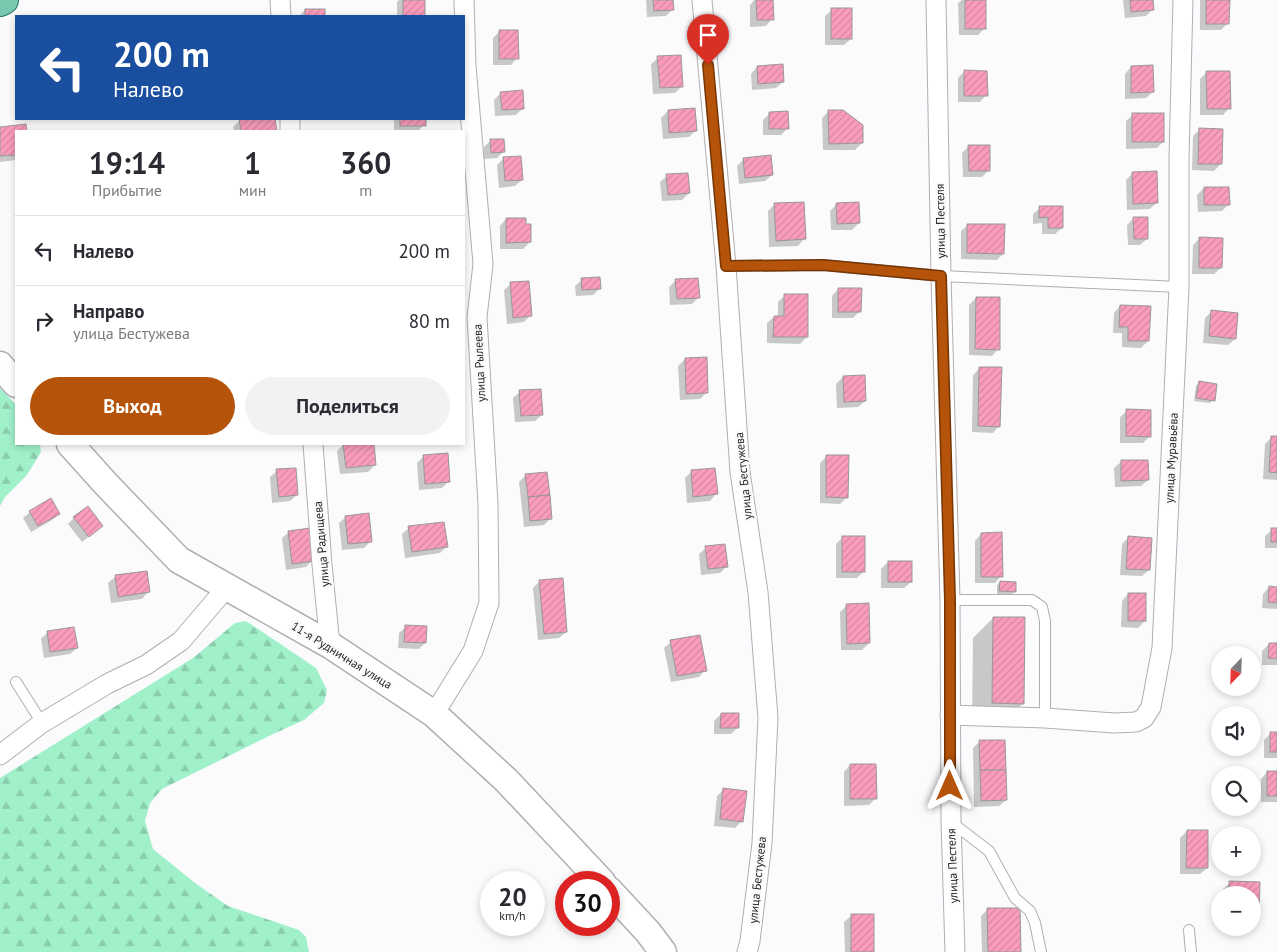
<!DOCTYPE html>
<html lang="ru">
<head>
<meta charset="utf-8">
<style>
	:root { --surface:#fff; --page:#f2f2f3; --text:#2b2b33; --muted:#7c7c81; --line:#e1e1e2; --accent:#b45309 }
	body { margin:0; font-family:"PT Sans",sans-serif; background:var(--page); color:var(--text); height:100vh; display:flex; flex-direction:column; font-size:19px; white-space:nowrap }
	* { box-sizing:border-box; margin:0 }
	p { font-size:16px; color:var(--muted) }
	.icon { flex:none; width:28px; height:28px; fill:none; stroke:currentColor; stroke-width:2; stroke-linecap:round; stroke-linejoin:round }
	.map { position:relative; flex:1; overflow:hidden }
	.side { position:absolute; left:15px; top:130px; width:450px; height:315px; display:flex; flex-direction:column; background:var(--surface); border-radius:0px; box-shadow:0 2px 8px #0003 }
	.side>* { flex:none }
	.top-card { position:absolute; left:15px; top:15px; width:450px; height:105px; border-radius:0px; box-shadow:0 2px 8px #0003; background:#1a4fa0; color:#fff; overflow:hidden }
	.needle { width:32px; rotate:203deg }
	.fabs { position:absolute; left:1211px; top:646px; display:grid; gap:10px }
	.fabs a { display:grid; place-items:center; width:50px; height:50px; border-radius:50%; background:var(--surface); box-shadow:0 2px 8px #0003; font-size:25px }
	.speed { position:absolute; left:480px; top:871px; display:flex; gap:10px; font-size:25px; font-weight:700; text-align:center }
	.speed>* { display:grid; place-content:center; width:65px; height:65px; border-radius:50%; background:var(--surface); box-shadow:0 2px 8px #0003; line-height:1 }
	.speed small { font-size:12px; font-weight:400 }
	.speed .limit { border:8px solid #d22; background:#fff; color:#111 }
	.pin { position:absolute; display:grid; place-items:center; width:42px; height:42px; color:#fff; margin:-51px -21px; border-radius:50% 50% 50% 0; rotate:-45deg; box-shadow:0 0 5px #0007 }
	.pin .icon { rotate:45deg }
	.me { position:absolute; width:55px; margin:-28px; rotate:0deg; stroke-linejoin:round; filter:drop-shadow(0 0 4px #0008) }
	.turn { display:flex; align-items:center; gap:18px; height:105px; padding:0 15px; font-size:22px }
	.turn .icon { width:65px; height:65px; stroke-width:2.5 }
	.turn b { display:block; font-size:35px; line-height:42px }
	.eta { display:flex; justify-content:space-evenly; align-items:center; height:85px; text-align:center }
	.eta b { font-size:30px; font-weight:700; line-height:35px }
	.action { display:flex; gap:10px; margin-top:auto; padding:10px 15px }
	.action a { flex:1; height:58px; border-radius:30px; background:var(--accent); color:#fff; font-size:20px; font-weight:700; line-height:58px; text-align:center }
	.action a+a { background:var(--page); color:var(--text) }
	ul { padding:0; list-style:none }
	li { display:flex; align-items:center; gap:15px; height:70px; padding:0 15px; border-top:1px solid var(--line) }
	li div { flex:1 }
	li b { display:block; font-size:19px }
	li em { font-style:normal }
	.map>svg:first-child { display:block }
</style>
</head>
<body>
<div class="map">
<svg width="1277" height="952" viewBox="0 0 1277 952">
	<defs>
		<pattern id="forest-firs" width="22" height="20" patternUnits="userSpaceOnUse" patternTransform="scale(1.25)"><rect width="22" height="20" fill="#a0f0c9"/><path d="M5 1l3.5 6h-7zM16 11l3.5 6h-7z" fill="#89cdac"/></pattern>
		<pattern id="building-hatch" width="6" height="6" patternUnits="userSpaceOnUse" patternTransform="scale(1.25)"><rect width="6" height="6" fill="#f99dbb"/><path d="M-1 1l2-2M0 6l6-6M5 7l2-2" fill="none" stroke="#d587a0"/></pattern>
	</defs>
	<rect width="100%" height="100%" fill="#fbfbfe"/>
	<g fill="url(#forest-firs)">
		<polygon points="0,388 16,405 16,444 40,444 41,452 27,475 5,497 0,506"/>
		<polygon points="246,621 316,668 327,690 324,703 304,720 269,736 162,789 150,803 145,821 153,849 195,883 228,906 299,930 306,937 309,952 0,952 0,778 193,658 235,623"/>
	</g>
	<g fill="#0003">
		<polygon points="399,0 423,0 424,15 423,16 397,16 397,2"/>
		<polygon points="646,0 672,0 673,9 666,16 647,17"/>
		<polygon points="754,0 772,0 772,19 766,26 750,27 750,5"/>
		<polygon points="962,0 985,0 985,28 978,35 959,35 958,3"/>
		<polygon points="1123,0 1152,0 1153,9 1146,16 1125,18"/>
		<polygon points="1200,0 1228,0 1228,23 1221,30 1200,30"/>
		<polygon points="305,10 323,10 323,16 299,16"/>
		<polygon points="832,10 851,39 844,45 825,45 825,16"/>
		<polygon points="500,31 517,58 511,65 493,65 493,38"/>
		<polygon points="658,58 682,86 675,93 653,94 651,64"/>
		<polygon points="757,67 783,82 776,88 752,90 751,74"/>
		<polygon points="1131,67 1153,92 1146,98 1125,99 1125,74"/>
		<polygon points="964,72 986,95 980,102 958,102 958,78"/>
		<polygon points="1207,72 1229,108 1223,115 1200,115 1200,79"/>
		<polygon points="501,93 523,108 516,115 495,116 494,100"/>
		<polygon points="668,111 696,130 689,137 663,139 661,118"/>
		<polygon points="829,111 862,143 855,150 823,150 822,118"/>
		<polygon points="770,113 787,129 781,135 763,135 763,120"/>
		<polygon points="1133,115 1163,142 1157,148 1126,149 1126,121"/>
		<polygon points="251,119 273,119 275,131 234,131 233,127 240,120"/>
		<polygon points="394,119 424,119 424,125 418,131 394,131"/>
		<polygon points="25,126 26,131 16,131 16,160 0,162 0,128"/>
		<polygon points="1199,130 1221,164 1214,171 1192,170 1193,136"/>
		<polygon points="491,140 503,152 497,158 484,159 484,147"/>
		<polygon points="969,146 989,170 982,177 963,177 962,153"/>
		<polygon points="504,158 522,180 515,186 499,188 497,165"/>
		<polygon points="744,159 772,175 765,181 739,184 737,166"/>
		<polygon points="1133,173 1156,203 1150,209 1127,210 1126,180"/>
		<polygon points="667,176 689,193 682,200 662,201 660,182"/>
		<polygon points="1204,188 1228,205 1222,211 1198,212 1197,195"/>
		<polygon points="775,204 804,239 798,246 769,247 768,211"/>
		<polygon points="837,204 859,223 852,230 831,230 830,211"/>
		<polygon points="1040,208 1062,228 1055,234 1042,234 1042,223 1033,224 1033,214"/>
		<polygon points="1134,218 1147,239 1140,245 1128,245 1127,225"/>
		<polygon points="506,219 530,242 523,249 500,249 500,226"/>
		<polygon points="968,225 1003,254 997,260 961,259 961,231"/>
		<polygon points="1200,238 1221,268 1214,274 1192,274 1193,245"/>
		<polygon points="582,280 600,288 593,295 576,296 575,286"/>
		<polygon points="676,280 698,298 692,304 670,305 669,287"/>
		<polygon points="511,284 530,316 524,322 507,324 504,290"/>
		<polygon points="838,289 860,311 853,318 832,318 832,296"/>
		<polygon points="785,295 807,337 800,344 767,343 767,323 774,317 778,317 778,302"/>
		<polygon points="976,298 998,349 992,356 969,355 969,305"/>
		<polygon points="1120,306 1148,341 1141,348 1122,347 1122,333 1113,333 1114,313"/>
		<polygon points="1212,311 1235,339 1228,345 1203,343 1205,318"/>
		<polygon points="685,359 707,392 700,399 680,400 678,366"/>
		<polygon points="980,368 999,426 993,433 972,432 973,375"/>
		<polygon points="843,377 865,401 858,407 837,408 836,384"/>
		<polygon points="1199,383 1213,400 1210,403 1194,401 1196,386"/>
		<polygon points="520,392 542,415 535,421 515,422 513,398"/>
		<polygon points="1127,411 1150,436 1143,443 1120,443 1120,417"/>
		<polygon points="1272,437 1277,438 1277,480 1263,479 1265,444"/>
		<polygon points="344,444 373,444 375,465 368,472 340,474 337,451"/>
		<polygon points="424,456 448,482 442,488 419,490 417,463"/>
		<polygon points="827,456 847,497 840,504 820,503 820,463"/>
		<polygon points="1121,462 1148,480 1141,486 1115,487 1114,468"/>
		<polygon points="277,471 297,495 290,501 272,503 270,477"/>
		<polygon points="692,471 716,494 710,501 687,503 685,478"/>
		<polygon points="526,475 551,518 544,525 524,527 519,482"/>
		<polygon points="30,512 59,514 52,520 31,532 23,518"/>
		<polygon points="346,517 371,541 364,548 342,550 339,523"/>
		<polygon points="74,518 95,532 82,542 68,524"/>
		<polygon points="409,528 447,546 440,553 405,558 402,534"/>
		<polygon points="1272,530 1277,530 1277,548 1265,548 1265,536"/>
		<polygon points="289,532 312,561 306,567 286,570 282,538"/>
		<polygon points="981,534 1001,576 995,583 975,583 975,541"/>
		<polygon points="843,537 863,572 857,578 836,578 836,544"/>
		<polygon points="1129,537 1149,570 1142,576 1120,575 1122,544"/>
		<polygon points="706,548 726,567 720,573 701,575 699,554"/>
		<polygon points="888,562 911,582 904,588 881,588 881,569"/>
		<polygon points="146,572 148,592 142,599 111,603 108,583 115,577"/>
		<polygon points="540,581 566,632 559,638 538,640 533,588"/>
		<polygon points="1000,582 1015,591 1012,594 997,594 997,585"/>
		<polygon points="1269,587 1277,588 1277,609 1262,608 1263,594"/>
		<polygon points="1128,594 1145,621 1138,628 1121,627 1122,601"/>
		<polygon points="847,605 869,643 862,650 841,650 840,612"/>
		<polygon points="993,618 1023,703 1003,723 972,722 973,638"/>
		<polygon points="406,627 425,643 419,649 398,648 399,633"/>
		<polygon points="47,633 77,648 70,654 44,658 41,639"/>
		<polygon points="671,642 705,670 699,677 671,682 664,648"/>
		<polygon points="1269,644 1277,645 1277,665 1262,665 1262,651"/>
		<polygon points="721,714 738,727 731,734 714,734 714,721"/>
		<polygon points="1271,733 1277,733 1277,758 1264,758 1264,740"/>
		<polygon points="980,741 1006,800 999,806 974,807 973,748"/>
		<polygon points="850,765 875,799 869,805 844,806 844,772"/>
		<polygon points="1267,772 1277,772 1277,802 1261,802 1261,779"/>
		<polygon points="724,789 742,821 735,828 714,826 717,796"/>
		<polygon points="1187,831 1207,868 1200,874 1180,874 1180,838"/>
		<polygon points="1230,883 1259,884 1257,917 1252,921 1252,895 1223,895 1223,889"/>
		<polygon points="988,909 1019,952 982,952 981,916"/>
		<polygon points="851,916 873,952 845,952 844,922"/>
	</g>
	<g fill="url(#building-hatch)" stroke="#9a9797">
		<rect x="403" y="0" width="22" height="16"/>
		<polygon points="653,0 673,0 674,10 654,11"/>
		<polygon points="756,0 773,0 774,20 757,20"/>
		<rect x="965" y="0" width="21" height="29"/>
		<polygon points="1130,0 1153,0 1154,10 1131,12"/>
		<polygon points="1206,0 1230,0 1229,24 1206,24"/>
		<rect x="831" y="8" width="21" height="31"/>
		<rect x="305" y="9" width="20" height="7"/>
		<polygon points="499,30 518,30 519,59 499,59"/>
		<polygon points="681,55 683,87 660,88 657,56"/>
		<polygon points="783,64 784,82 758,84 757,66"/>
		<polygon points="1153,65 1154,92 1131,93 1131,66"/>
		<polygon points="964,70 987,71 988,96 964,96"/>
		<polygon points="1206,71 1230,71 1231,109 1207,109"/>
		<polygon points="523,90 524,109 502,110 500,92"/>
		<polygon points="695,108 697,131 669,133 668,110"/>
		<polygon points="828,110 843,110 863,125 863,143 829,144"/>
		<polygon points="788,111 789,129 769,129 769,112"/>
		<rect x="1132" y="113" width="32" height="29"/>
		<polygon points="239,119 275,119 277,131 241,131"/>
		<rect x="400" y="119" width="26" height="7"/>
		<polygon points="26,124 27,131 16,131 16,155 0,156 0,127"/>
		<polygon points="1199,128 1223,129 1222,164 1198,164"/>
		<polygon points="490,139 504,139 505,152 491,153"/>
		<polygon points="968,145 990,145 990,171 969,171"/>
		<polygon points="771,155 773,175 745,178 743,158"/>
		<polygon points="521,156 523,180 505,181 503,157"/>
		<polygon points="1157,171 1158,203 1133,204 1132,172"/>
		<polygon points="688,173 690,193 668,195 666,174"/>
		<polygon points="1204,187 1229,187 1230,205 1204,205"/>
		<polygon points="804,202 806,239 776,241 774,203"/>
		<polygon points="859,202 860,223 837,224 836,203"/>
		<polygon points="1039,206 1063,206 1063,228 1048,228 1048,217 1039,218"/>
		<polygon points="1133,217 1148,217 1148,239 1134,239"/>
		<polygon points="506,218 526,218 526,224 531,224 531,242 506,243"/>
		<polygon points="967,224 1005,224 1004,254 967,253"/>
		<polygon points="1199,237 1223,238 1222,268 1199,268"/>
		<polygon points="600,277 601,289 582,290 581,278"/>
		<polygon points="698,278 700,298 677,299 675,279"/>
		<polygon points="529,281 532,316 513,318 510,282"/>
		<polygon points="838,288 862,288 861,312 838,312"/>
		<polygon points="784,294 808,294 808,337 773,337 774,316 784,316"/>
		<polygon points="976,297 1000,297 1000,350 975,349"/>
		<polygon points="1120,305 1151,306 1149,341 1128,341 1128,327 1119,327"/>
		<polygon points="1211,310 1238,313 1236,339 1209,336"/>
		<polygon points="707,357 708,393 686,394 685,358"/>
		<polygon points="979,367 1002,367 1000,427 978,426"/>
		<polygon points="865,375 866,401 844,402 843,376"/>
		<polygon points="1199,381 1217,384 1215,401 1196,398"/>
		<polygon points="541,389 543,415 521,416 519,390"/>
		<polygon points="1126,409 1151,410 1151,437 1126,436"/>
		<polygon points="1271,436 1277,436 1277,473 1269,472"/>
		<polygon points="343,444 374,444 376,465 346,468"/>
		<polygon points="448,453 450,482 425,484 423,455"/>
		<polygon points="826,455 849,455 848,498 826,497"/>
		<polygon points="1121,460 1148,460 1149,480 1121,481"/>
		<polygon points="296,468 298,495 279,497 276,469"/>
		<polygon points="715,468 718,494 693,497 691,470"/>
		<polygon points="547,472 550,495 528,497 525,474"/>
		<polygon points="550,495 552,519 530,521 528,497"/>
		<polygon points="51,498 60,514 38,526 29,511"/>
		<polygon points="88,506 103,526 89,537 73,517"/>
		<polygon points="369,513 372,542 348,544 345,516"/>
		<polygon points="444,522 448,547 412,552 408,526"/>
		<polygon points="310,528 314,561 292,564 288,531"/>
		<rect x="1271" y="528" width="6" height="14"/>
		<polygon points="1002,532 1003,577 981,577 981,533"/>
		<rect x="842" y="536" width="23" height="36"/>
		<polygon points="1128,536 1152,538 1150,570 1126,569"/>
		<polygon points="725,544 728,567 708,569 705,546"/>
		<rect x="888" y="561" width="24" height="21"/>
		<polygon points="147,571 150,592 118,597 115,575"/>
		<polygon points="563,578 567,632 544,634 539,580"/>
		<polygon points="1000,581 1016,582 1016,592 999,591"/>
		<polygon points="1269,586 1277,587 1277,603 1268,602"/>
		<rect x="1128" y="593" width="18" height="28"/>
		<polygon points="869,603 870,643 847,644 846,604"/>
		<polygon points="993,617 1025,617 1024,704 992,703"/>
		<polygon points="405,625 427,626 426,643 404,642"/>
		<polygon points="74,627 78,648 50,652 47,631"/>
		<polygon points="700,635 707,671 677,676 670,640"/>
		<polygon points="1269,643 1277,643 1277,659 1268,658"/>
		<polygon points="721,713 739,713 739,728 720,728"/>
		<rect x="1270" y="732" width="7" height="20"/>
		<polygon points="979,740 1005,740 1006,770 980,770"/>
		<polygon points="850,764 876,764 877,799 850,799"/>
		<polygon points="980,770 1006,770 1007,800 981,801"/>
		<rect x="1267" y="771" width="10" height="25"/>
		<polygon points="723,788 747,791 743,822 720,819"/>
		<polygon points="1187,830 1208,830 1208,868 1186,868"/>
		<polygon points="1229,881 1260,882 1259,917 1252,917 1252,895 1229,895"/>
		<polygon points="987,908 1020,908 1021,952 988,952"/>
		<rect x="851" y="914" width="23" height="38"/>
	</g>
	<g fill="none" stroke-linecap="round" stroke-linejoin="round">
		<g stroke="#afafb2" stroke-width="12">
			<g id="service">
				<polyline points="726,266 823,265 941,276 1179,287"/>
				<polyline points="950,600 1032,600 1042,607 1045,621 1045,718"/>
				<polyline points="16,682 42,723"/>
				<polyline points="951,822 989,851 1015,898 1030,911 1035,923 1041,952"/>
				<polyline points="1189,930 1191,952"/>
			</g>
		</g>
		<g stroke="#afafb2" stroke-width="21">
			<g id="minor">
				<polyline points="280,0 281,16"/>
				<polyline points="702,0 726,266 740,472 758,592 768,718 762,843 750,941 747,952"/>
				<polyline points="936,0 941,276 950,600 951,821 955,952"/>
				<polyline points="290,119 290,131"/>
				<polyline points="313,444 322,565 330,645"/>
				<polyline points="434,714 473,651 489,603 488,504 477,317 483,264 466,66 464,0"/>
				<polyline points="950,715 1045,718 1114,723 1136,722 1144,718 1151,707 1162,648 1179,287 1179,158 1183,0"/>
				<polyline points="0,755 42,723 107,684 146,665 181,641 227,587"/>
			</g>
		</g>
		<g stroke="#afafb2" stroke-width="29">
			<g id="secondary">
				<polyline points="0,365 16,384"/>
				<polyline points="70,444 105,483 179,560 330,645 434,714 506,780 602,882"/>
				<polyline points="609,890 648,932 663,952"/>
			</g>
		</g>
		<g stroke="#20755b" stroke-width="30">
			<polyline id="primary" points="0,2 4,0"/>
		</g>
		<use href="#service" stroke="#fff" stroke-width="10"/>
		<use href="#minor" stroke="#fff" stroke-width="19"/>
		<use href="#secondary" stroke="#fff" stroke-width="26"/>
		<use href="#primary" stroke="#79c8b0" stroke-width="28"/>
	</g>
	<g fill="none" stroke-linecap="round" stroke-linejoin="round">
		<g stroke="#753606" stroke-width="12">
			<polyline id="route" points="708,65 726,266 823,265 941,276 950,600 950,786"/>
		</g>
		<use href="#route" stroke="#b45309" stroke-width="9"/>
	</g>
	<g text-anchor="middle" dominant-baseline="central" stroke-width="5" stroke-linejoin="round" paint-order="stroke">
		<g font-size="12" fill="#1f1f20" stroke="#fbfbfe">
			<text transform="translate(940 221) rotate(-91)">улица Пестеля</text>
			<text transform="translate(479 363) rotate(-93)">улица Рылеева</text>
			<text transform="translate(1171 458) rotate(-87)">улица Муравьёва</text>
			<text transform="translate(743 476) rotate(-96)">улица Бестужева</text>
			<text transform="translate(321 544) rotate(-95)">улица Радищева</text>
			<text transform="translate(342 655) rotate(32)">11-я Рудничная улица</text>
			<text transform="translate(952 866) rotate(-92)">улица Пестеля</text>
			<text transform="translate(757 880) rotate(-84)">улица Бестужева</text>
		</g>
	</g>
</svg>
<div class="fabs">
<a><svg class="needle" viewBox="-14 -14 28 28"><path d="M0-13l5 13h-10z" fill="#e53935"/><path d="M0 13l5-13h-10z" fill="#7c7c81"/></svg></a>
<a><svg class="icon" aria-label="sound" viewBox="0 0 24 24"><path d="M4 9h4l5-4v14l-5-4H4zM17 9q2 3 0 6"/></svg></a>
<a><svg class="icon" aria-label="search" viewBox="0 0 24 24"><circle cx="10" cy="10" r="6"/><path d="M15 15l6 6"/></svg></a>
<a>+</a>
<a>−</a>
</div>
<div class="speed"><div>20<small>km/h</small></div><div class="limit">30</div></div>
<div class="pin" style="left:708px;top:65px;background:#d93025"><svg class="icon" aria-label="arrive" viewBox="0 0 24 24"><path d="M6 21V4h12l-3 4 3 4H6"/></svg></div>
<svg class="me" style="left:950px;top:786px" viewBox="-20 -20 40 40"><path d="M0-17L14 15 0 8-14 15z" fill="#b45309" stroke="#fff" stroke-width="4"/></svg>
<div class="top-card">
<div class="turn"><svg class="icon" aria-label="left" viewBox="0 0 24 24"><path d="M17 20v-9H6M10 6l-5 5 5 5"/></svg><div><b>200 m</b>Налево</div></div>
</div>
<section class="side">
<div class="eta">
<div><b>19:14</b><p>Прибытие</p></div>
<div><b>1</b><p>мин</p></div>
<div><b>360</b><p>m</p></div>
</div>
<ul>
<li><svg class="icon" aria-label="left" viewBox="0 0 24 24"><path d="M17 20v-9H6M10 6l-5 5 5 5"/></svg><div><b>Налево</b></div><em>200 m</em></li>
<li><svg class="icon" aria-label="right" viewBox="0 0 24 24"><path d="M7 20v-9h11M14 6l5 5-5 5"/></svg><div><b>Направо</b><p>улица Бестужева</p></div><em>80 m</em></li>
</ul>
<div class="action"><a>Выход</a><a>Поделиться</a></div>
</section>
</div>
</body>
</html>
